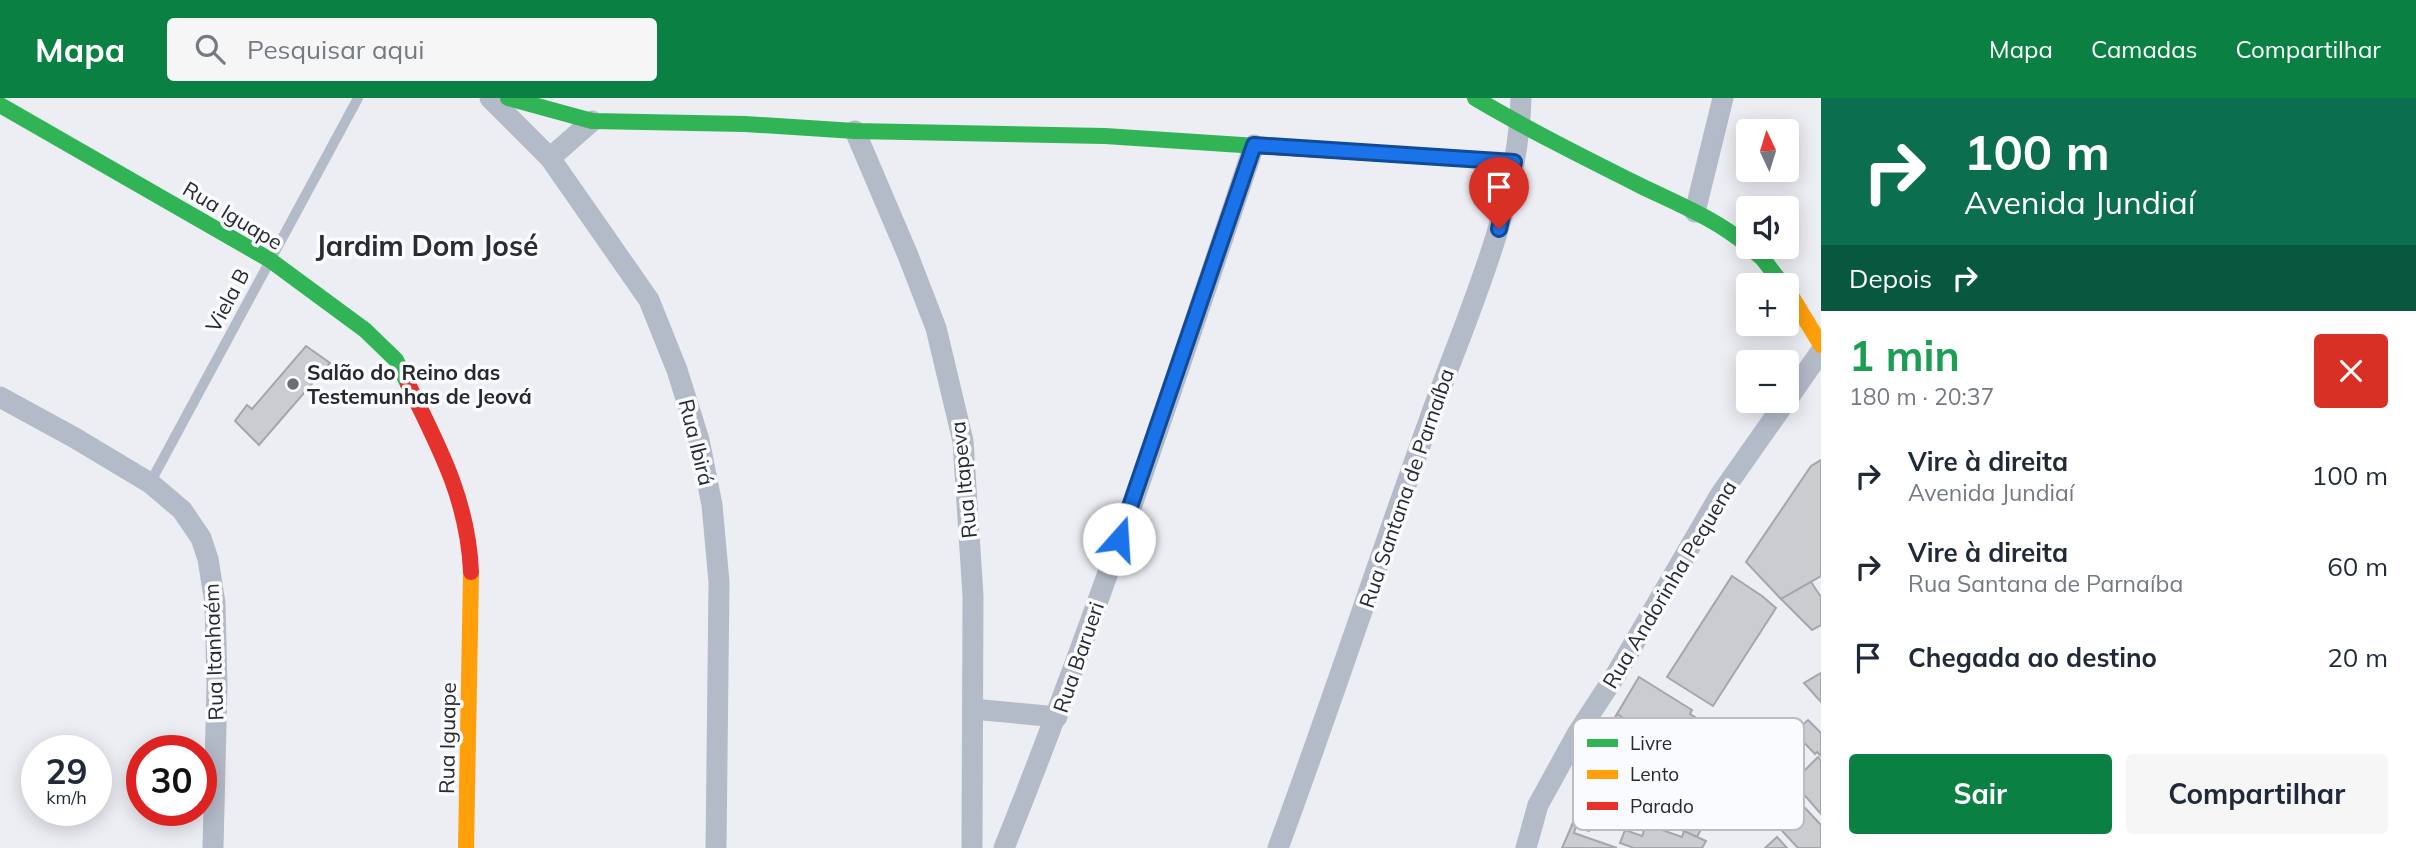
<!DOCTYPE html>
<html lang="pt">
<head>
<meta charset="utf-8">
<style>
	:root { --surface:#fff; --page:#f6f6f7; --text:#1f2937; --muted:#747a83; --accent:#0b8043 }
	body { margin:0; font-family:Mulish,sans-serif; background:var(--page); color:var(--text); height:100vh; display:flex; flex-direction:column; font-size:26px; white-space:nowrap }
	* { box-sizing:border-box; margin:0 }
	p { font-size:23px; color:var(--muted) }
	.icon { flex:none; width:38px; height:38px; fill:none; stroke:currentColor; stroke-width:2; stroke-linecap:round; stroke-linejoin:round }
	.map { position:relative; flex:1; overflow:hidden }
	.drawer { display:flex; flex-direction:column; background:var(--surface); width:595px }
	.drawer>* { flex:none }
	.banner { background:#0b6e4f; color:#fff; overflow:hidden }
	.needle { width:46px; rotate:356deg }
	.controls { position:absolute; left:1736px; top:21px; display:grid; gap:14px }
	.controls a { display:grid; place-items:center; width:63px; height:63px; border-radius:7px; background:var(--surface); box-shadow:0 4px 18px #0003; font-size:35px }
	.speed { position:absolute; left:21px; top:637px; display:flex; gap:14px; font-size:35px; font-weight:700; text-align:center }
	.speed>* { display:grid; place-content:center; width:91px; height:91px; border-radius:50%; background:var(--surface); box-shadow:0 4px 18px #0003; line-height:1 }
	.speed small { font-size:18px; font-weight:400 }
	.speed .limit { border:10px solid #d22; background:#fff; color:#111 }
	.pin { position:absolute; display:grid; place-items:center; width:60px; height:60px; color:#fff; margin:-72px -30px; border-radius:50% 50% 50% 0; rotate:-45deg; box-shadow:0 0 7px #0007 }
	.pin .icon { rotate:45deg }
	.me { position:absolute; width:77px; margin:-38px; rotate:19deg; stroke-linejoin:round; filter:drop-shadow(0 0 5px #0008) }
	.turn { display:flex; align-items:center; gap:24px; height:147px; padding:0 28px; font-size:32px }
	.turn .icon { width:91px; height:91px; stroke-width:2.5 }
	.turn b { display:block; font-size:49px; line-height:60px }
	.then { display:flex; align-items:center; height:66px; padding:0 28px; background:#0003; gap:14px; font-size:26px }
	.round { display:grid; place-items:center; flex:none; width:74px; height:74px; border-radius:7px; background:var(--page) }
	.summary { display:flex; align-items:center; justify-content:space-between; height:119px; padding:0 28px }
	h1 { font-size:42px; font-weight:700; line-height:52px; color:#1e9e55 }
	.button { display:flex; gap:14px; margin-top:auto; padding:14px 28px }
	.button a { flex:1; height:80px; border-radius:7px; background:var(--accent); color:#fff; font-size:28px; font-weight:700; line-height:80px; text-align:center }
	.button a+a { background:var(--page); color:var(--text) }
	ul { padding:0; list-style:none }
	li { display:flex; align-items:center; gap:21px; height:91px; padding:0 28px }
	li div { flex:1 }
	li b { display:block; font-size:26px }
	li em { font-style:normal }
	header { display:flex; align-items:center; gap:42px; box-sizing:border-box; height:98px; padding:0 35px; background:var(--accent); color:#fff }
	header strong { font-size:33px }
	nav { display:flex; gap:38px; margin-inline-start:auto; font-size:24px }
	.search { width:490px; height:63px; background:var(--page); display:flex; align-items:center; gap:18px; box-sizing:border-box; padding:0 24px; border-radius:7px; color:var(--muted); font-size:26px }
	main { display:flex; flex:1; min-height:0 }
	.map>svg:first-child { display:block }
</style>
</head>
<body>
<header>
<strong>Mapa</strong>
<div class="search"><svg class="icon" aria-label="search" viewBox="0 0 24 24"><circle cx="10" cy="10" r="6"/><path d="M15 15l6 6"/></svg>Pesquisar aqui</div>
<nav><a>Mapa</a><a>Camadas</a><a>Compartilhar</a></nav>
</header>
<main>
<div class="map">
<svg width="1821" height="750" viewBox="0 0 1821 750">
	<rect width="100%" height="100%" fill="#eceef4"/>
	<g fill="#caccd0" stroke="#a5a6ab" stroke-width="2">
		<polygon points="306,248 330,265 259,347 235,323 247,307 252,311"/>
		<polygon points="1821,362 1821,478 1781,501 1746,464 1811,368"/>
		<polygon points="1732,478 1762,498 1776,510 1713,608 1667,579"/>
		<polygon points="1811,484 1821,499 1821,527 1812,532 1781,501"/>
		<polygon points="1821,575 1821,604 1804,585"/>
		<polygon points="1639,579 1692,612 1690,616 1728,639 1729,636 1760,655 1738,689 1708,672 1711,666 1672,643 1669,648 1617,616"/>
		<polygon points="1617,616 1651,637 1645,647 1611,626"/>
		<polygon points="1808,622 1821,635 1821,658 1817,654 1815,656 1794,634"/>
		<polygon points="1818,659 1821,663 1821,716 1793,684"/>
		<polygon points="1585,693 1602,699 1589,733 1572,727"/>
		<polygon points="1677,696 1710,714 1697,739 1663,724"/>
		<polygon points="1793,697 1821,727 1821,750 1798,750 1770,720"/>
		<polygon points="1634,711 1662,723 1659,731 1682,739 1684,733 1706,743 1702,750 1634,750 1620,745 1625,732 1642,738 1644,733 1629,727"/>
		<polygon points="1572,727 1576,728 1574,735 1617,750 1562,750"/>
		<polygon points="1777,739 1787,750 1765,750"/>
	</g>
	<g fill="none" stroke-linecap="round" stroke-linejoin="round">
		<polyline stroke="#b4bbc8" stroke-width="10" points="150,385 358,0"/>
		<g stroke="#b4bbc8" stroke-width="21">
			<polyline points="490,0 550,60 649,202 677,272 699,342 712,407 719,484 716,750"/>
			<polyline points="855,33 907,155 936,230 963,343 973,498 972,750"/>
			<polyline points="550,60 592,23"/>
			<polyline points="1695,114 1723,0"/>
			<polyline points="0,299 75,340 150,385 182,412 201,440 208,461 215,505 217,588 213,750"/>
			<polyline points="1787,302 1821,253"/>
			<polyline points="973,611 1057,619"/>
			<path d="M1004,750C1097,519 1175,283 1254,47"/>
			<path d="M1278,750C1331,607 1378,463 1430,320C1467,216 1518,111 1521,0"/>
			<polyline points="1526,750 1538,707 1577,636 1615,578 1720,397 1786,303"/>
		</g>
		<g stroke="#30b455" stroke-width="16">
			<polyline points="508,0 592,23 745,26 855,33 1105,38 1257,48"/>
			<path d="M1475,0C1529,32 1585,60 1641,88C1678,106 1716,121 1748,148"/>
			<polyline points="0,7 270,162 365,232 396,262 408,286"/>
			<polyline points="1749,149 1763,161 1783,187"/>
		</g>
		<g stroke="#ff9f0a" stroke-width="16">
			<polyline points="1787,191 1821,247"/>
			<polyline points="466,750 471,474"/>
		</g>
		<g stroke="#e5322d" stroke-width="16">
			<polyline points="1257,48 1514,64"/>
			<path d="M408,286C439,349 468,402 471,474"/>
		</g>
	</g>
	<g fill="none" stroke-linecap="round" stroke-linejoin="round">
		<g stroke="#114b97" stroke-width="18">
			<polyline id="route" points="1119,441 1254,47 1514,64 1499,131"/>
		</g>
		<use href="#route" stroke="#1a73e8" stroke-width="12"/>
	</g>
	<circle fill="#6c6e72" stroke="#f9fbfe" stroke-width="2.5" cx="293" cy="286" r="7"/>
	<g text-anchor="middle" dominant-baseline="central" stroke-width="7" stroke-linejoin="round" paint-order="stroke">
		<g font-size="21" fill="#27292c" stroke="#f9fbfe">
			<text transform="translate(233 117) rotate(31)">Rua Iguape</text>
			<text transform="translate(227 202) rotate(-62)">Viela B</text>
			<text transform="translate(697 344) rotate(76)">Rua Ibirá</text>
			<text transform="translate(963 382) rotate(-96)">Rua Itapeva</text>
			<text transform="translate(1406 390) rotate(-71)">Rua Santana de Parnaíba</text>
			<text transform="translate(1669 486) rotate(-59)">Rua Andorinha Pequena</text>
			<text transform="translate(213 554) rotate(-92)">Rua Itanhaém</text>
			<text transform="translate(1078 559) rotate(-71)">Rua Barueri</text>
			<text transform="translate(447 640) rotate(-89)">Rua Iguape</text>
		</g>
		<g font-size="21" font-weight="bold" fill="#27292c" stroke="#f9fbfe" text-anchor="start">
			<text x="307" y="274">Salão do Reino das<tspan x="307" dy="24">Testemunhas de Jeová</tspan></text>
		</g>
		<g font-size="28" font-weight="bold" fill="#292c33" stroke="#f9fbfe">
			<text x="427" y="147">Jardim Dom José</text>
		</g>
	</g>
	<rect x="1573" y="620" width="231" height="112" rx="10" fill="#f9fbfe" stroke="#babcbf" stroke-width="2"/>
	<rect x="1587" y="641" width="31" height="8" fill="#30b455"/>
	<rect x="1587" y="672" width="31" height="9" fill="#ff9f0a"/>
	<rect x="1587" y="704" width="31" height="8" fill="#e5322d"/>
	<g font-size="19" fill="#27292c">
		<text x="1630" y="652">Livre</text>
		<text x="1630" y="683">Lento</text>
		<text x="1630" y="715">Parado</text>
	</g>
</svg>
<div class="controls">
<a><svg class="needle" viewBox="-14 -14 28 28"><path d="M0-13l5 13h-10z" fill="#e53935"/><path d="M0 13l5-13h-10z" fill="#747a83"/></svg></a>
<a><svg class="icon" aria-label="sound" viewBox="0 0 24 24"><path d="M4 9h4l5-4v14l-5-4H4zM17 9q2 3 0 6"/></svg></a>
<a>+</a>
<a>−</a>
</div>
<div class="speed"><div>29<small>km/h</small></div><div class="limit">30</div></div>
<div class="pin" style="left:1499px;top:131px;background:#d93025"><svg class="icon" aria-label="arrive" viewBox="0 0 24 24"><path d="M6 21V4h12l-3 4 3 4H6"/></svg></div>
<svg class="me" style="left:1119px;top:441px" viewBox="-20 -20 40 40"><circle r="19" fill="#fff"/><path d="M0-13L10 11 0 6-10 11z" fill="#1a73e8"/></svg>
</div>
<section class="drawer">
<div class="banner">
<div class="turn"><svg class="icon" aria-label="right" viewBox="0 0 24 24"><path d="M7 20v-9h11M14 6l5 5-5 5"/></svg><div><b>100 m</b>Avenida Jundiaí</div></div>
<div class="then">Depois<svg class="icon" aria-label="right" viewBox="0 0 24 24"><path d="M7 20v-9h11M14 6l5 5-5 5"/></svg></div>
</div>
<div class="summary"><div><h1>1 min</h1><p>180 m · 20:37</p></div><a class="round" style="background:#d93025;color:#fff"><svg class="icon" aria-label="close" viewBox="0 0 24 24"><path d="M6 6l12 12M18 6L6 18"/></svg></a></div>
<ul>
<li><svg class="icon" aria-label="right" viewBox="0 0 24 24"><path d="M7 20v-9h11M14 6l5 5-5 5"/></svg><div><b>Vire à direita</b><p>Avenida Jundiaí</p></div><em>100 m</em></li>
<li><svg class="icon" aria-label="right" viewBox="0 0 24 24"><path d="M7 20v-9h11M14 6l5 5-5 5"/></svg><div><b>Vire à direita</b><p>Rua Santana de Parnaíba</p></div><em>60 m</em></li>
<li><svg class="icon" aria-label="arrive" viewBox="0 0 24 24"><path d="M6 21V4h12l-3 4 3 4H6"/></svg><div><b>Chegada ao destino</b></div><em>20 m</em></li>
</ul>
<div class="button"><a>Sair</a><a>Compartilhar</a></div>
</section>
</main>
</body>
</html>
